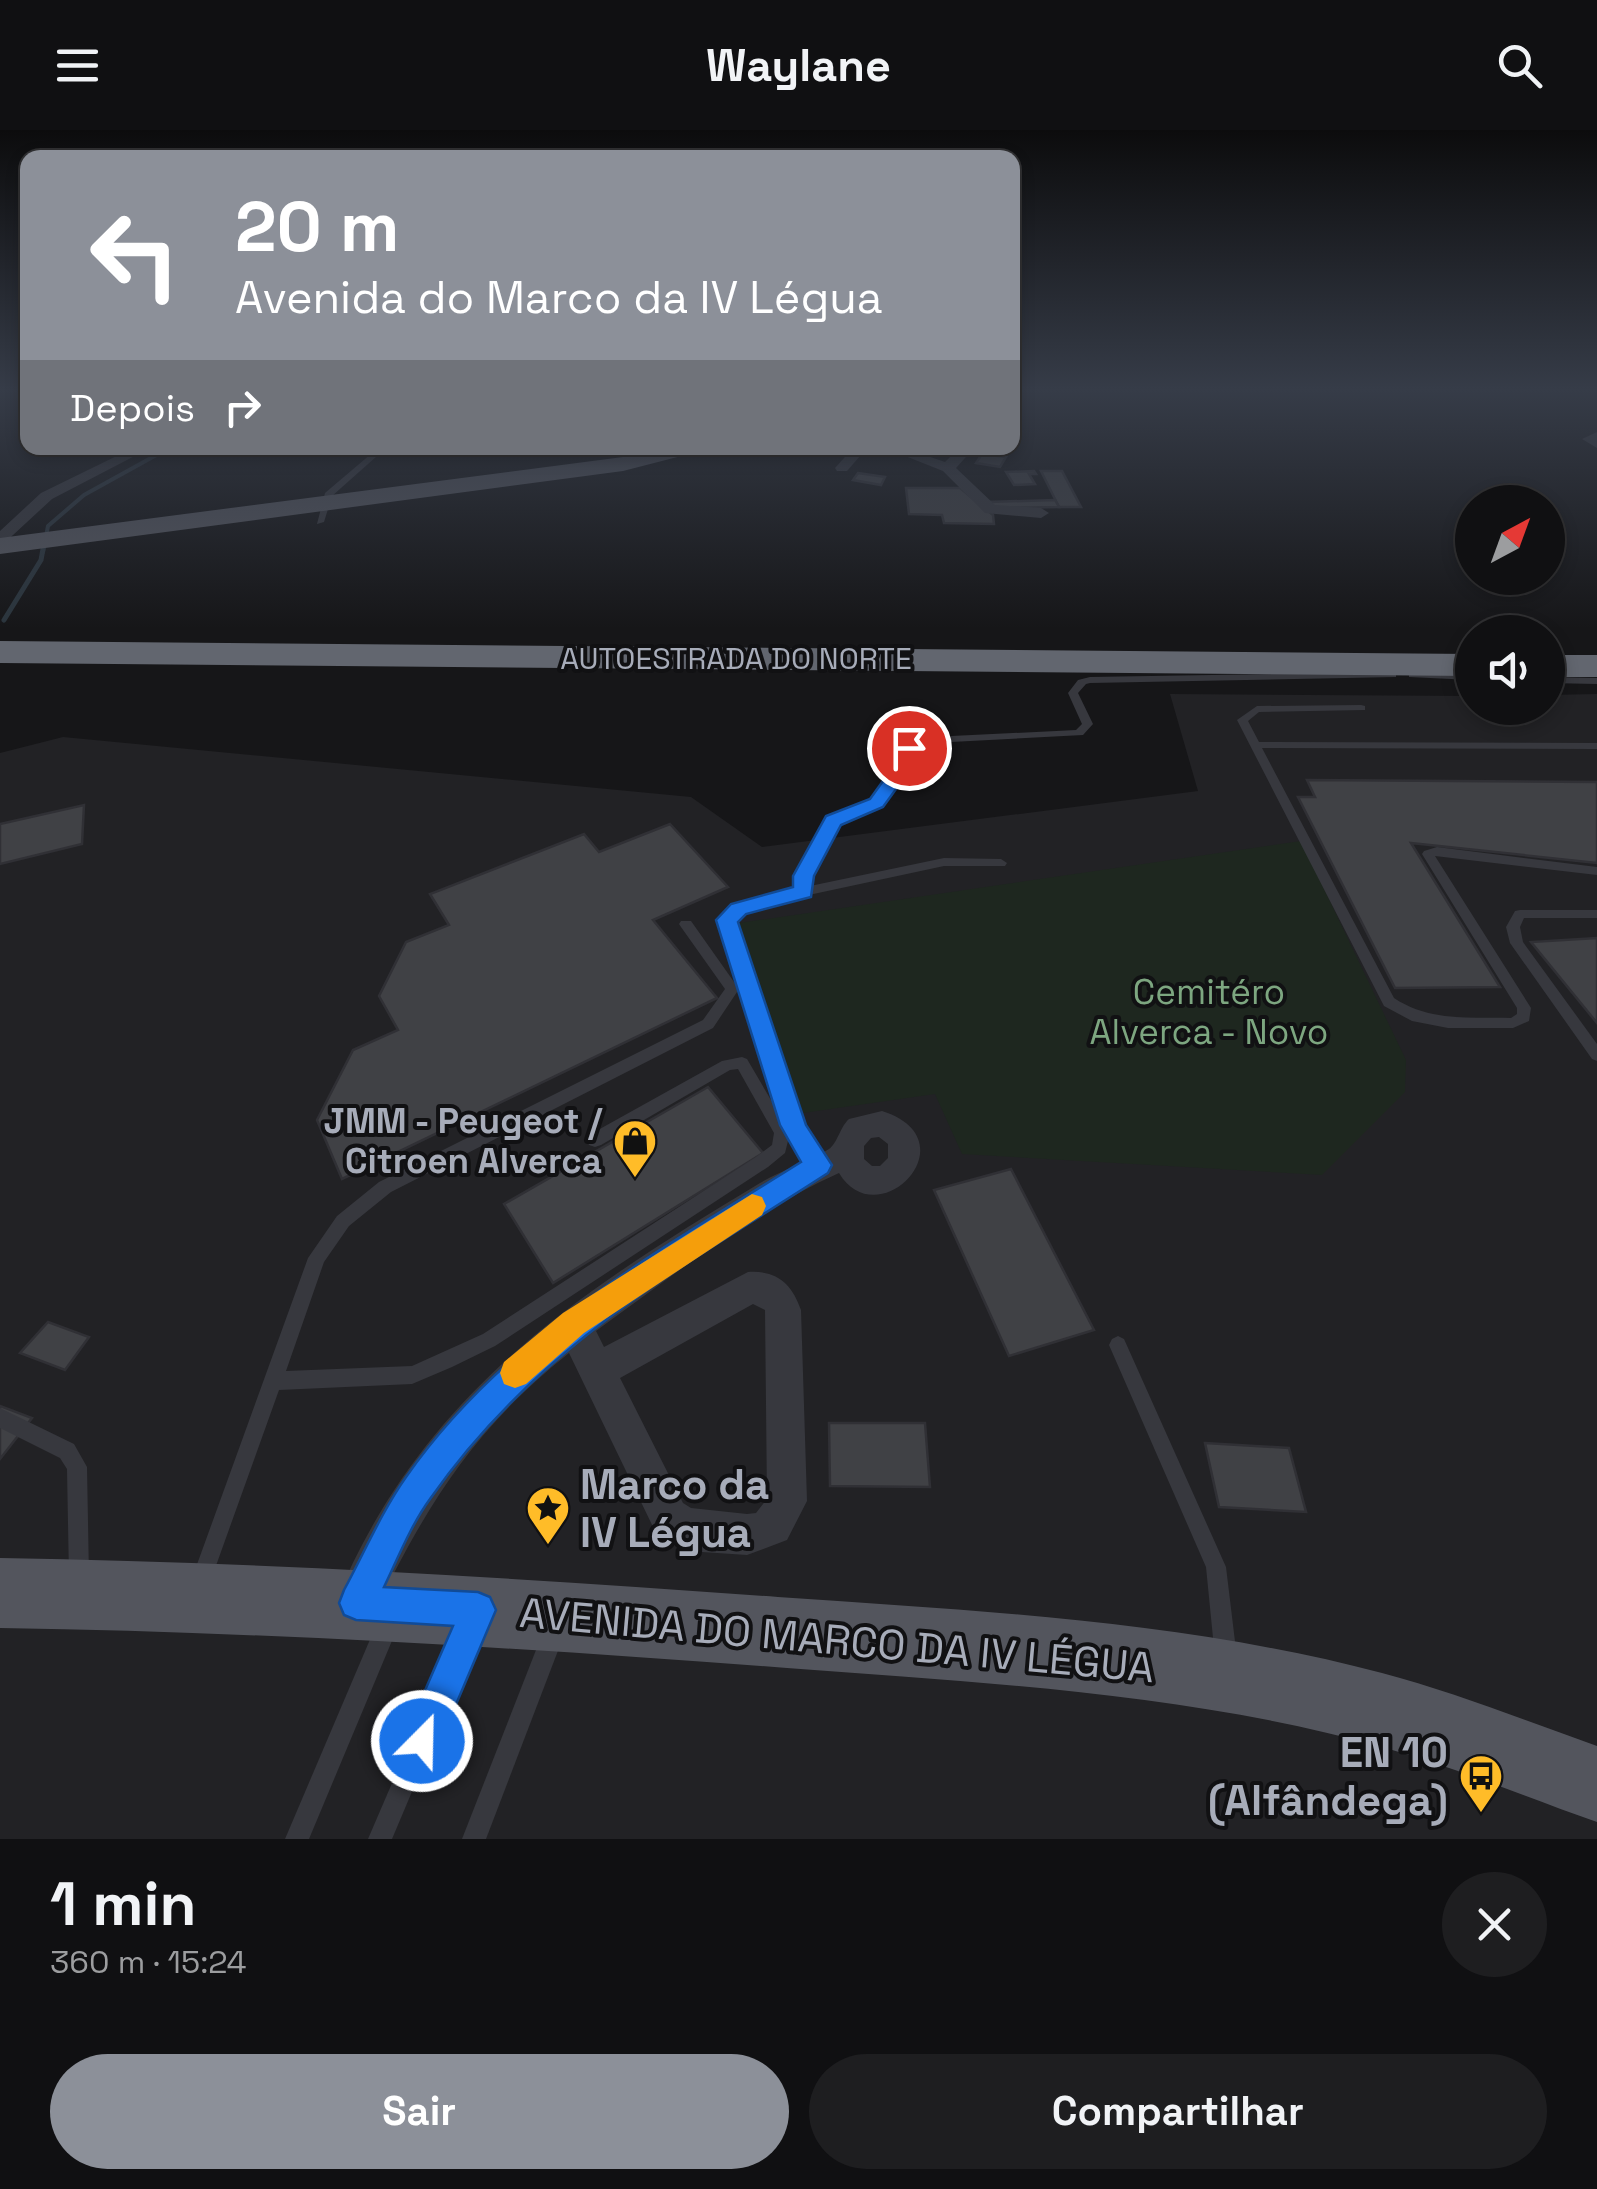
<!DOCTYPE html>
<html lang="pt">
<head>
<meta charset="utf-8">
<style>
	:root { --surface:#101012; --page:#1e1e20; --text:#f1f3f6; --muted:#9c9d9f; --line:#303032; --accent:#8c9099 }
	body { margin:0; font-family:"Space Grotesk",sans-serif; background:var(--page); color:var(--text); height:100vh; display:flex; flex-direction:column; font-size:38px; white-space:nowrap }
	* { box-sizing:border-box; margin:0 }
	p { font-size:32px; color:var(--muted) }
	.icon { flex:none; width:55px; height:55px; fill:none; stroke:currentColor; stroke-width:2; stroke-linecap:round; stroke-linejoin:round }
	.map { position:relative; height:1709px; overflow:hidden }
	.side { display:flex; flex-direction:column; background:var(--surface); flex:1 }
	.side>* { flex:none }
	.banner { position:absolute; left:20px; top:20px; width:1000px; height:305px; border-radius:20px; box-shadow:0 5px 15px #0003,0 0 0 2px var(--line); background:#8c9099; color:#fff; overflow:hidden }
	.needle { width:65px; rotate:41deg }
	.buttons { position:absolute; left:1455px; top:355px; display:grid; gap:20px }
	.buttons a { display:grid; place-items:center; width:110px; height:110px; border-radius:50%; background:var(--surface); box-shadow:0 5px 15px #0003,0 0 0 2px var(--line); font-size:50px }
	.pin { position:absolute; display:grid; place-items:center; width:85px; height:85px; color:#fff; margin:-42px; border:5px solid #fff; border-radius:50%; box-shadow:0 2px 10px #0007 }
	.me { position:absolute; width:110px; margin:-55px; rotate:23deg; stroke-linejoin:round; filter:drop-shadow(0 0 8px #0008) }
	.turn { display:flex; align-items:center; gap:35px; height:210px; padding:0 50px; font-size:45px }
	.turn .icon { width:130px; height:130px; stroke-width:2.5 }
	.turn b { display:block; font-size:70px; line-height:85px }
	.then { display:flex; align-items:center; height:95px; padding:0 50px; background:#0003; gap:20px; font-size:38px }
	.round { display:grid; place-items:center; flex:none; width:105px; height:105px; border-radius:52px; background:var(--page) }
	.overview { display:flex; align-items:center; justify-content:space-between; height:170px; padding:0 50px }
	h1 { font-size:60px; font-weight:800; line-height:75px }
	.action { display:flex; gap:20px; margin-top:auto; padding:20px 50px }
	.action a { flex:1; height:115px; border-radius:60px; background:var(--accent); color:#fff; font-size:40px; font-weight:800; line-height:115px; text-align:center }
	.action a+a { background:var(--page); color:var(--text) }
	header { display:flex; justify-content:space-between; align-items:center; height:130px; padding:0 50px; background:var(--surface); font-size:45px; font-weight:800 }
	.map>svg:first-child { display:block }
</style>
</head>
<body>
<header><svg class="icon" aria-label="menu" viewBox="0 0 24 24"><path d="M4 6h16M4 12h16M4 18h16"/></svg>Waylane<svg class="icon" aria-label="search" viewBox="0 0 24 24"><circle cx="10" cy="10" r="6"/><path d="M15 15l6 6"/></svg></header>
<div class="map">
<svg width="1597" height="1709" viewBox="0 0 1597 1709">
	<rect width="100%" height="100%" fill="#161618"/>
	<polygon fill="#222225" points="1170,564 1472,566 1472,578 1548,578 1548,565 1597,564 1597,1709 0,1709 0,623 63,607 691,667 762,717 1198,661"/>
	<polygon fill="#1e271f" points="1301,711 1406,930 1405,962 1322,1045 962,1024 935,964 803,983 739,793"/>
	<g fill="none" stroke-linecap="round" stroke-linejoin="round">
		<polyline stroke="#2b353d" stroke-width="4" points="43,422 48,396 84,365 169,318"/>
		<polyline stroke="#2b353d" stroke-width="5" points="4,490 41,430 43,419"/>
	</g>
	<g fill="#404145" stroke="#303035" stroke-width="2.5">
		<polygon points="982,324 1006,327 1000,337 976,333"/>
		<polygon points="1034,341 1036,344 1029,344 1035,354 1014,355 1006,342"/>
		<polygon points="1041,341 1062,341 1081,377 1059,377"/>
		<polygon points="858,343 885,347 881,355 853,350"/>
		<polygon points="906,358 960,358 993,385 994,394 944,393 942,385 909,384"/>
		<polygon points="1055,370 1059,377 996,378 988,372"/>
		<polygon points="1307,650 1597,652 1597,733 1411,713 1500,857 1395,858 1298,667 1315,667"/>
		<polygon points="84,675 82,714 0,734 0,694"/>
		<polygon points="670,694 728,757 653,790 717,868 342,1049 317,990 353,920 398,900 379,866 406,812 449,795 430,764 584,704 599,722"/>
		<polygon points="1597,808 1597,893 1531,812"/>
		<polygon points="708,957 763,1023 553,1153 504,1074"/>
		<polygon points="1011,1039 1094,1200 1009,1226 934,1060"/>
		<polygon points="48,1192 89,1207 65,1240 20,1223"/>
		<polygon points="0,1276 32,1288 0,1329"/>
		<polygon points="829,1293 925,1293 930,1357 830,1356"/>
		<polygon points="1205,1313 1289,1318 1306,1382 1219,1377"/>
	</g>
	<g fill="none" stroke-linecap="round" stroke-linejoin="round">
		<g fill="#37383e" fill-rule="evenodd">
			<polygon points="378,318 386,318 332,366 324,392 317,394 325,363"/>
			<polygon points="1392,542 1396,543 1396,547 1090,553 1086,554 1078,563 1093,594 1083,605 932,613 914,620 903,645 881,676 838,693 809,746 810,756 944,728 1001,729 1007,733 1005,736 944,736 804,766 743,782 734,791 800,993 825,1030 827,1035 825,1040 819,1042 813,1040 790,1003 785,1023 768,1037 495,1216 452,1237 412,1254 279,1260 208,1458 201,1461 194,1458 191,1451 308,1128 337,1086 379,1052 703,890 725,859 681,797 679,794 681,791 691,791 739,859 713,898 391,1062 349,1096 324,1132 286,1241 412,1236 483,1204 756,1027 772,1015 774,1003 738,939 730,940 601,1015 595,1017 589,1015 587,1010 589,1005 722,931 742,927 747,929 785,994 721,790 734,776 798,759 797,746 829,688 873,670 892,645 905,616 931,607 1076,600 1082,594 1068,563 1078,550 1090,547"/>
			<polygon points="1413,542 1472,544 1472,550 1409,547 1409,543"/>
			<polygon points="1548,547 1597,548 1597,554 1548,553"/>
			<path d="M1361,575L1365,576V580L1259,582L1248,591L1259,612L1597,613V619L1262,618L1394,868C1430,892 1470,887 1511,888L1517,884V878L1422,724L1424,721L1437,717L1597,737V745L1435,726L1531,878L1529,891L1513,898H1448L1412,891L1384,876L1237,590L1257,576Z"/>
			<polygon points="1520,780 1597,780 1597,788 1524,788 1520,797 1523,812 1597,914 1597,931 1592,929 1510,813 1506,797 1515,781"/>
			<polygon points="1118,1206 1124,1209 1226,1437 1237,1528 1234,1536 1226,1539 1218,1536 1215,1528 1206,1437 1109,1215 1112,1209"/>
			<polygon points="0,1278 74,1314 87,1337 89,1447 86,1454 79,1457 72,1454 69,1447 67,1339 60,1328 0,1298"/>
			<polygon points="388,1483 396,1486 399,1494 309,1709 285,1709 380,1486"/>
			<polygon points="468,1492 476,1495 479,1503 392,1709 368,1709 460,1495"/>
			<polygon points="553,1494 561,1497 564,1505 486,1709 462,1709 545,1497"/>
		</g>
		<g fill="#37383e" fill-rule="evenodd">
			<polygon points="1597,302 1597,318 1582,309"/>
			<polygon points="133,318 150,318 52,369 0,417 0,401 41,363"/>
			<polygon points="853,318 867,318 847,341 837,341 835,338"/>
			<polygon points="885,318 904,318 945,332 959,318 974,318 956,338 995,375 1041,378 1049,383 1041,388 985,383 943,341"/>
			<path d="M882,981C973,1010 878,1108 839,1043C756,1080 669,1148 596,1201L604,1217L748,1142C777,1140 792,1154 801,1180L807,1371L787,1410L747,1425L702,1422L655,1401L569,1223C469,1303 427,1376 371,1488L356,1494L341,1488L335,1473C421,1264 574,1165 760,1053C781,1040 808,1033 829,1019C837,1014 840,997 849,989ZM879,1007L888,1014V1028L880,1036H872L864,1029V1016L871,1008ZM753,1174L765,1180L767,1369L756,1383L747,1384L691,1378L683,1373L620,1248Z"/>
		</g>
		<g fill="#53555d" fill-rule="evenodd">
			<polygon points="659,318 697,318 693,323 623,341 0,424 0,408 623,327"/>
			<path d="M0,1428C260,1432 519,1448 778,1467C980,1481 1185,1491 1382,1543C1454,1562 1526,1591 1597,1616V1692C1526,1667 1455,1637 1382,1617C1189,1563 986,1553 787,1538C525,1518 263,1502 0,1498Z"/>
		</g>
		<g fill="#62666f" fill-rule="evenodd">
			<polygon points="0,511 1472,524 1472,546 0,533"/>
			<rect x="1548" y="525" width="49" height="22"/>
		</g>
	</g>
	<linearGradient id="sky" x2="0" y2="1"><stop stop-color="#0c0c0d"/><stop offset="0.52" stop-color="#363c48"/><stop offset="1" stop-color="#363c48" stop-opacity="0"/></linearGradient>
	<rect width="1597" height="499" fill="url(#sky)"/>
	<path fill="#1a73e8" stroke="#114b97" stroke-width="2.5" d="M909,612L918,618L907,644L883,677L841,695L814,746L811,767L746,784L738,792L806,995L832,1035L828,1043C676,1141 536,1217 430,1369C411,1395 398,1428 384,1457L478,1462L490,1467L496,1480L435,1624L422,1630L409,1624L403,1611L453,1496L356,1490L344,1485L339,1473L344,1460C364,1423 382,1381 406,1347C506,1204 656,1123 801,1032L780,995L716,790L731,774L793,757V746L826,686L870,669L888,644L900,618Z"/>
	<polygon fill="#f59e0b" points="752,1064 762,1067 766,1076 762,1085 584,1203 526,1254 515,1258 504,1254 500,1243 504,1232 563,1183"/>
	<defs>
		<g id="shop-pin" transform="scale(2.25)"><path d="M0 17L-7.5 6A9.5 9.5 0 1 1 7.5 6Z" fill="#ffbc28" stroke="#111113"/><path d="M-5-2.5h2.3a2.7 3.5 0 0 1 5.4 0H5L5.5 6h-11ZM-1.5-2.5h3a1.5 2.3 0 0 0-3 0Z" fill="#111"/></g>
		<g id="sight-pin" transform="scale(2.25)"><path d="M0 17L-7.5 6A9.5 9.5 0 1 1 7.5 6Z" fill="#ffbc28" stroke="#111113"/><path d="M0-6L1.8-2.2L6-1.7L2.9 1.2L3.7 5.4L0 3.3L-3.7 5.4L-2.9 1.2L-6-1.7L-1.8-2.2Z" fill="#111"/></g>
		<g id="bus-pin" transform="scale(2.25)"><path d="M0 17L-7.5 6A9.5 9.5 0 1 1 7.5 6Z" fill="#ffbc28" stroke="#111113"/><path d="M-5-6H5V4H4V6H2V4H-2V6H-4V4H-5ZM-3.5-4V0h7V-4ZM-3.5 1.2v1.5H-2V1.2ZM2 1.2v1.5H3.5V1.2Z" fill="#111"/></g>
	</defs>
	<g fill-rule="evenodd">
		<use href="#shop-pin" x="635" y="1011"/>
		<use href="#sight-pin" x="548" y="1378"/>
		<use href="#bus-pin" x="1481" y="1646"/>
	</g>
	<g text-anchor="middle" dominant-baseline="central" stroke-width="8" stroke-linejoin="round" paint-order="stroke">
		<g font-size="30" fill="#a7acb9" stroke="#111113">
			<text x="736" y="528">AUTOESTRADA DO NORTE</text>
		</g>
		<g font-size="35" fill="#7da680" stroke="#111113">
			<text x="1209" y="862">Cemitéro<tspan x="1209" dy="40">Alverca - Novo</tspan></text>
		</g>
		<g font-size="35" font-weight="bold" fill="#a7acb9" stroke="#111113" text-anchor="end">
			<text x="602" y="991">JMM - Peugeot /<tspan x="602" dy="40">Citroen Alverca</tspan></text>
		</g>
		<g font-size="42" font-weight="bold" fill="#a7acb9" stroke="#111113" text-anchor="start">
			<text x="580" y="1354">Marco da<tspan x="580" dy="48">IV Légua</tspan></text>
			<text x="1448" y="1622" text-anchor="end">EN 10<tspan x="1448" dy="48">(Alfândega)</tspan></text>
		</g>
		<g font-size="42" fill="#a7acb9" stroke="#111113">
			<text transform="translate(837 1510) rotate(5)">AVENIDA DO MARCO DA IV LÉGUA</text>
		</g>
	</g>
</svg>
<div class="buttons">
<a><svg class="needle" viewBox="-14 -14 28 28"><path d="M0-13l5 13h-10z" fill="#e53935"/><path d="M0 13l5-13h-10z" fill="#9c9d9f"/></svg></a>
<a><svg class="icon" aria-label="sound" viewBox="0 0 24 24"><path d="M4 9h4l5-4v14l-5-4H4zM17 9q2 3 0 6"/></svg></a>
</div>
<div class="pin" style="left:909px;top:618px;background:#d93025"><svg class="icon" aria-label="arrive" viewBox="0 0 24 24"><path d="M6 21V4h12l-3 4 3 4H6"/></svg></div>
<svg class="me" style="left:422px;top:1611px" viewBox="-20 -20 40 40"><circle r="17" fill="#1a73e8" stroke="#fff" stroke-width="3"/><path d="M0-11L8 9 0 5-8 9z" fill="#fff"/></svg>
<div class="banner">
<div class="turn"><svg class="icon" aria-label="left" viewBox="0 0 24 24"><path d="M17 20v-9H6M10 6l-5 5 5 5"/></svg><div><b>20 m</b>Avenida do Marco da IV Légua</div></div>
<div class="then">Depois<svg class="icon" aria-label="right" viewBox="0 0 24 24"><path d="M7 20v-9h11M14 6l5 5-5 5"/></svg></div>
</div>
</div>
<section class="side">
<div class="overview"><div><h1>1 min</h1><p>360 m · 15:24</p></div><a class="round"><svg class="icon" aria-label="close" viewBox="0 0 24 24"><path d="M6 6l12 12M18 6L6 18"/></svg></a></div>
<div class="action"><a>Sair</a><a>Compartilhar</a></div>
</section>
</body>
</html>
